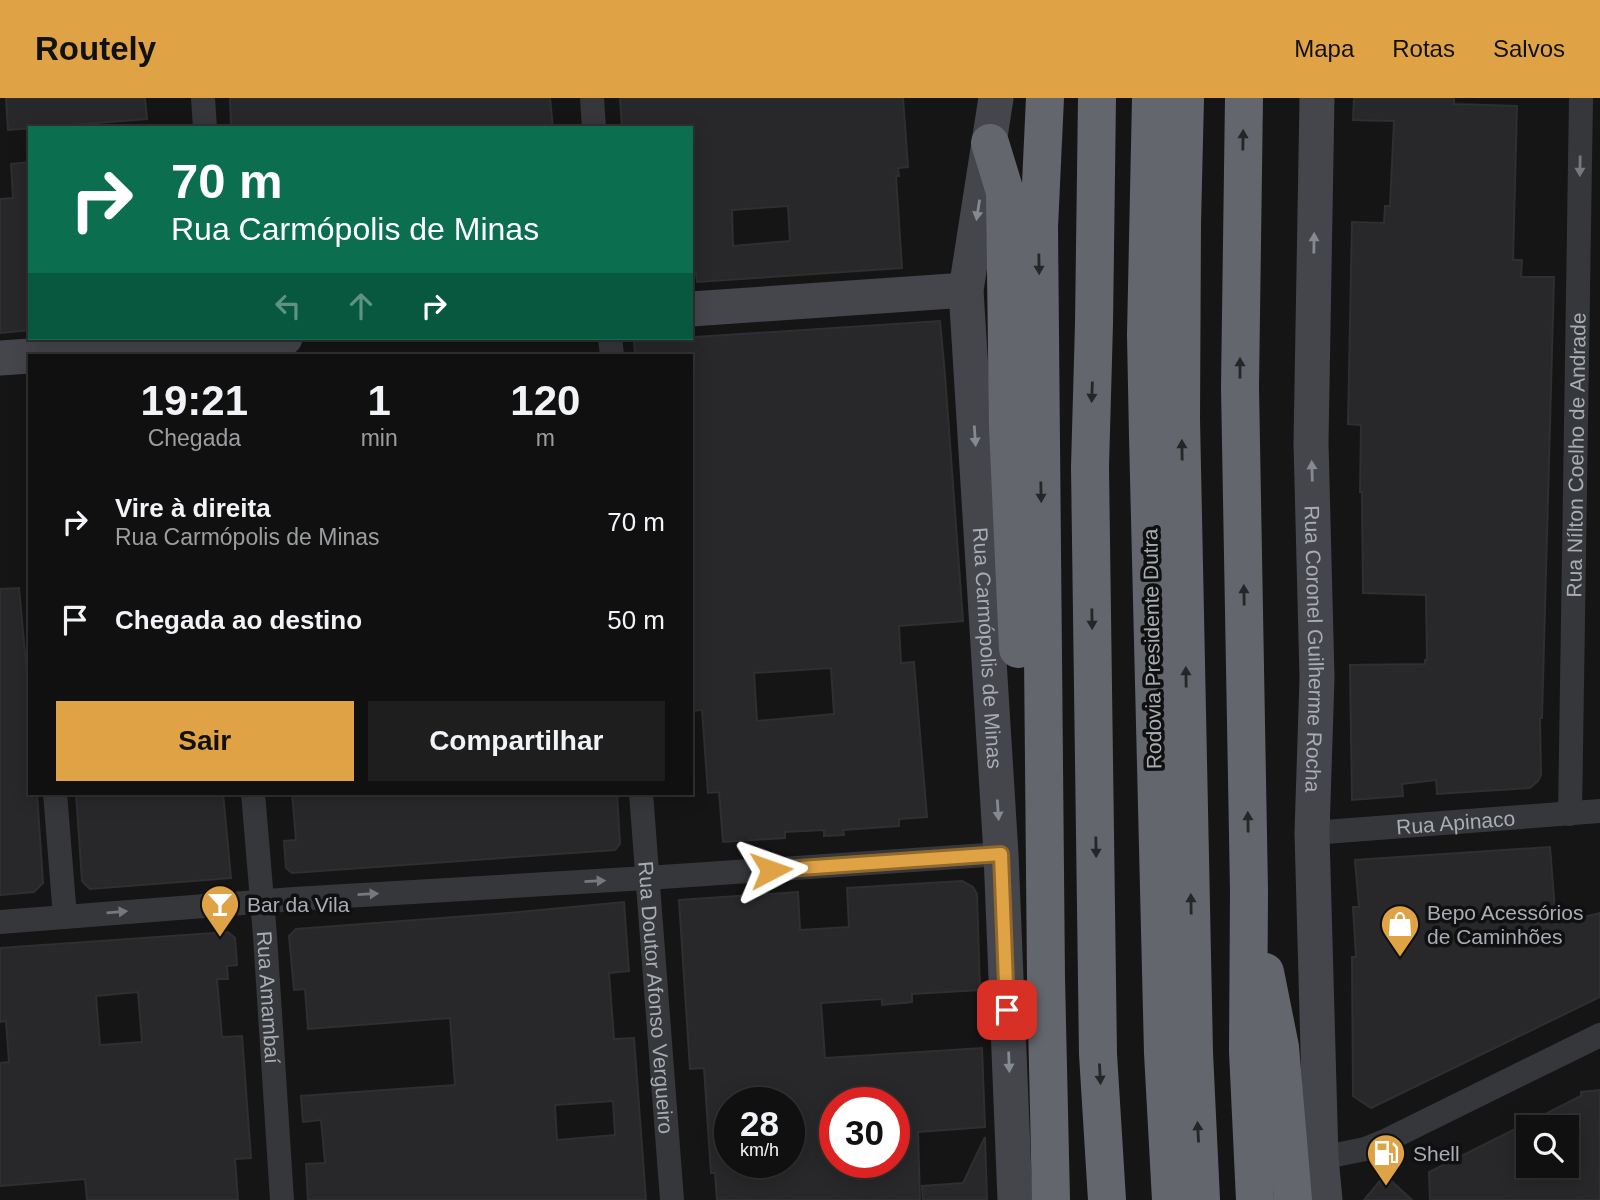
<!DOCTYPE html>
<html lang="pt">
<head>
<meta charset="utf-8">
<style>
	:root { --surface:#101010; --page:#1e1e1e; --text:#f1f3f6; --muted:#9c9d9f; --line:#303030; --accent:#dfa244 }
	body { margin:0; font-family:Arial,sans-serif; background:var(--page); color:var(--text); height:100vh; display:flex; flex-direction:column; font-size:26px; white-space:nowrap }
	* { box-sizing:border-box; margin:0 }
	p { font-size:23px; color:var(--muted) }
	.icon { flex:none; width:38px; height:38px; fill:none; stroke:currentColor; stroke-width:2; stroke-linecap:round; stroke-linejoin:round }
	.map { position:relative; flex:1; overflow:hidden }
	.drawer { position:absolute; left:28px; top:256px; width:665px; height:441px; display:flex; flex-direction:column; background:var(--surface); border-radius:0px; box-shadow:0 4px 18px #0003,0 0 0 2px var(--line) }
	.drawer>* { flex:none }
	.hud { position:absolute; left:28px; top:28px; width:665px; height:214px; border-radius:0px; box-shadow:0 4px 18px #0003,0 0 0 2px var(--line); background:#0b6e4f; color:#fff; overflow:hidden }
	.controls { position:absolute; left:1516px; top:1017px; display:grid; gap:14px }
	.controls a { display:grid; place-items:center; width:63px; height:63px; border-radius:0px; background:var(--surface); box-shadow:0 4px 18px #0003,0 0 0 2px var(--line); font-size:35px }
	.speed { position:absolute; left:714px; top:989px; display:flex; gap:14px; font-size:35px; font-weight:700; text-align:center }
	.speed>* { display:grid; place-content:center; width:91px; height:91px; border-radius:50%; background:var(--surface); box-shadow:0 4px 18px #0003,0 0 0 2px var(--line); line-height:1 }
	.speed small { font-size:18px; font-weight:400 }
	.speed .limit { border:10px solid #d22; background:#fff; color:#111 }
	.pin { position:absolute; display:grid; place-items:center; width:60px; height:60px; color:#fff; margin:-30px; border-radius:14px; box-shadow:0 4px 10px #0006 }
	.me { position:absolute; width:77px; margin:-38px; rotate:86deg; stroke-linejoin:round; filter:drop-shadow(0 0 5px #0008) }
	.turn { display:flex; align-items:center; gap:24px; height:147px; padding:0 28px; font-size:32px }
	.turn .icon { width:91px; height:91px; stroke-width:2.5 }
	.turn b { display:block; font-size:49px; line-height:60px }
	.lanes { display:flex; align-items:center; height:66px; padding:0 28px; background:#0003; justify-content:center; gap:35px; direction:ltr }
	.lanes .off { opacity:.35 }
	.eta { display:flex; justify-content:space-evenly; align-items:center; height:119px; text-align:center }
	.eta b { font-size:42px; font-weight:800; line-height:49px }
	.button { display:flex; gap:14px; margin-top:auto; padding:14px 28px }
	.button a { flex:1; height:80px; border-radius:0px; background:var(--accent); color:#111; font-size:28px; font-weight:800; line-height:80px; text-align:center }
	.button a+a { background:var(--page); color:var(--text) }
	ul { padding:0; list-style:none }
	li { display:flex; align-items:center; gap:21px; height:98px; padding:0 28px }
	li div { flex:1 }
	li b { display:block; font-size:26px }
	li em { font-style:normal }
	header { display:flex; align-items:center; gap:42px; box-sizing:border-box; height:98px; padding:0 35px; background:var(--accent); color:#111 }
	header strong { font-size:33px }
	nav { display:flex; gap:38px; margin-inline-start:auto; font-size:24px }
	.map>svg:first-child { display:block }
</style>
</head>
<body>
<header>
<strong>Routely</strong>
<nav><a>Mapa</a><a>Rotas</a><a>Salvos</a></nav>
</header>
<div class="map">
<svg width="1600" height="1102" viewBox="0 0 1600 1102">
	<rect width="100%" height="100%" fill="#151516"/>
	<g fill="#28282a" stroke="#2f2f32" stroke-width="2" fill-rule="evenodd">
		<polygon points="6,0 145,0 147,21 8,32"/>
		<polygon points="230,0 550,0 553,30 231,30"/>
		<path d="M620,0H903L908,69L898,70L899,78H896L902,170L697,184L696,175L691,176V30H622ZM788,108L790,143L733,148L732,112Z"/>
		<polygon points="1354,0 1454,0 1454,6 1517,8 1513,162 1522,162 1521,179 1554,179 1542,620 1540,620 1541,677 1538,683 1530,690 1437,696 1436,682 1402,686 1403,698 1352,702 1350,567 1425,566 1425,562 1427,562 1426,497 1363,495 1362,394 1360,394 1361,327 1348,326 1352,124 1384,125 1385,108 1390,108 1394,23 1353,22"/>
		<polygon points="30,64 30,232 0,235 0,101 13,100 11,66"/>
		<path d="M940,223L945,277L963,523L899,528L901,565L914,564L927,719L899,721V728L843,732L844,737L824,738V732L785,734V740L723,744L719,694L708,695L702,612L691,613V257H635L634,243ZM831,570L834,616L757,623L754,575Z"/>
		<polygon points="19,490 30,609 30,695 37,695 43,785 34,794 0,797 0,491"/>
		<polygon points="76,695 223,695 231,780 90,791 82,783"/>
		<polygon points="292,695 617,695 620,746 615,752 292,775 286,770 284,743 296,742"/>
		<polygon points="1550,749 1556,826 1600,815 1600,899 1371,1010 1353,998 1352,859 1356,859 1353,809 1359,809 1355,762"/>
		<path d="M962,783L973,789L977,796L980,892L912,896V904L882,907V901L821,905L825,960L982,950L985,1029L918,1034L920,1102H717L715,1075H711L704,970L690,971L679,802L798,794L800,832L849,829L847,790ZM730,1004H789V1064H730ZM835,1004H894V1064H835Z"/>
		<path d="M624,804L629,873L609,875L614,941L634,940L646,1102H308L306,1066L325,1065L321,1022L303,1024L301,998L455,987L450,920L308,931L305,891L294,892L289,838L296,831L508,815ZM613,1003L615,1037L557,1042L555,1007Z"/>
		<path d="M228,834L235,840L237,867L227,868L228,881H217L222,939L242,938L251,1060L235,1061L238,1102H87L85,1081L0,1088V965L9,964L6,923L0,924V850ZM138,894L142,944L100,947L96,898Z"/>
		<path d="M1600,992V1102H1430L1429,1074L1581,998V994ZM1528,1029H1566V1068H1528Z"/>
		<polygon points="985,1039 987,1102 923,1102 922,1088 963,1085"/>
		<polygon points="1385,1077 1412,1102 1364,1102"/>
	</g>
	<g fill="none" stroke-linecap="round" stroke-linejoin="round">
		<g stroke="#36373b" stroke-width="24">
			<polyline points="203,0 205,30"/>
			<polyline points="592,0 594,30"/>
			<polyline points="610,240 612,257"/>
			<polyline points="55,695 65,819"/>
			<path id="s1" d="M253,695L265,838L282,1102"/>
			<path id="s2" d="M641,695L672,1102"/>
			<path id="s3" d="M1570,716L1581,0"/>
			<path id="s4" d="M1312,735L1600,713"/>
			<polyline points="0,824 294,801 647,780 1001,756"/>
			<polyline points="1321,1060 1365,1051 1387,1042 1600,937"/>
		</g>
		<g stroke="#44464b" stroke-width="35">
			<path id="s5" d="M996,0L966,192L1001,756L1015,1102"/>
			<path id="s6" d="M1317,0L1311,345L1317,580L1312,735L1321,1060L1325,1102"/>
			<polyline points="691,211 966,192"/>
			<polyline points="37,257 285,240"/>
			<polyline points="0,260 30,258"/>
		</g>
		<g stroke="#63666c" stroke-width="38">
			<polyline points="1045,0 1039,129 1046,880 1051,1102"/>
			<polyline points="1097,0 1094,226 1090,369 1098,956 1107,1102"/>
			<polyline points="1151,0 1146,237 1148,338 1163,955 1171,1102"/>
			<polyline points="1185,0 1182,126 1181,321 1194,955 1201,1102"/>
			<polyline points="1244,0 1240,289 1249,793 1248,953 1255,1102"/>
			<polyline points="990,45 1005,94 1008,329 1018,551"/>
			<polyline points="1265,874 1280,949 1293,1102"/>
		</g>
	</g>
	<defs><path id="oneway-solid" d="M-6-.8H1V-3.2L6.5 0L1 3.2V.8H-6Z" transform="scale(1.75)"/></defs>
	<g fill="#252628">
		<use href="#oneway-solid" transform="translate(1243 42) rotate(-89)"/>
		<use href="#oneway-solid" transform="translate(1039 166) rotate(89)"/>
		<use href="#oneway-solid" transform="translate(1240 270) rotate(-90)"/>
		<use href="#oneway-solid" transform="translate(1092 294) rotate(92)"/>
		<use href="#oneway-solid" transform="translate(1182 352) rotate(-91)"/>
		<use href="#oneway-solid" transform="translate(1041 394) rotate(89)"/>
		<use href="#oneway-solid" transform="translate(1244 497) rotate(-91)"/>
		<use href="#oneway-solid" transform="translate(1092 521) rotate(89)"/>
		<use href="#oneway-solid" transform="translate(1186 579) rotate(-91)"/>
		<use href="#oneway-solid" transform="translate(1248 724) rotate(-91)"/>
		<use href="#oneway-solid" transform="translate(1096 749) rotate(89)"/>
		<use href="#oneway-solid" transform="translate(1191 806) rotate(-91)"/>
		<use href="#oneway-solid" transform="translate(1100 976) rotate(87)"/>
		<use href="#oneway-solid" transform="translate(1198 1034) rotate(-93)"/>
	</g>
	<g fill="#75787e">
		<use href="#oneway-solid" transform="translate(1580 68) rotate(91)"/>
		<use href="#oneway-solid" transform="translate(595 783) rotate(-3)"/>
		<use href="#oneway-solid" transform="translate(368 796) rotate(-3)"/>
		<use href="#oneway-solid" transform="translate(117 814) rotate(-5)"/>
	</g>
	<g fill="#858990">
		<use href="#oneway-solid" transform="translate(978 112) rotate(99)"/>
		<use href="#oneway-solid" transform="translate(1314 145) rotate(-89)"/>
		<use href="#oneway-solid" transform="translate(975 338) rotate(86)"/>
		<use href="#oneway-solid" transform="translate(1312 373) rotate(-92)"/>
		<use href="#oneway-solid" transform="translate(998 712) rotate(86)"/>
		<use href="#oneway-solid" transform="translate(1009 964) rotate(88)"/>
	</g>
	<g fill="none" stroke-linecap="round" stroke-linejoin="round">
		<g stroke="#91692c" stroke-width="18">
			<polyline id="route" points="771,772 1001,756 1007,912"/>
		</g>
		<use href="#route" stroke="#dfa244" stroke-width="12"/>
	</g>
	<defs>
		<g id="bar-pin" transform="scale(2.0125)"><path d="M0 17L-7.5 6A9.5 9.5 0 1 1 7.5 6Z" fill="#dfa244" stroke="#101011"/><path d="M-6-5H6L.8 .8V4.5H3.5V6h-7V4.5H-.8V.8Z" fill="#fff"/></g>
		<g id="shop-pin" transform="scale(2.0125)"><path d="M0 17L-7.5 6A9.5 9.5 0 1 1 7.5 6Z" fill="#dfa244" stroke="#101011"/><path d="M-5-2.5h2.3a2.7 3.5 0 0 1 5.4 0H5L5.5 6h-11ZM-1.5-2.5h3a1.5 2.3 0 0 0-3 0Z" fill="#fff"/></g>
		<g id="fuel-pin" transform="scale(2.0125)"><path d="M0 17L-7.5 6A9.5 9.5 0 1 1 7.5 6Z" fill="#dfa244" stroke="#101011"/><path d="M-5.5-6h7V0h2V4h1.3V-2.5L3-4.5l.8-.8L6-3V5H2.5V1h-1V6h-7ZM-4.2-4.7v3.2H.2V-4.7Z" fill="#fff"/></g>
	</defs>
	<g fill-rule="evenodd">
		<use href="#bar-pin" x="220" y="806"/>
		<use href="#shop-pin" x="1400" y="826"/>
		<use href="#fuel-pin" x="1386" y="1055"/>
	</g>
	<g text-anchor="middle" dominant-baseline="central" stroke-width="7" stroke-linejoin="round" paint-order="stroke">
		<g font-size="21" fill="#a8adb5" stroke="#101011">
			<text stroke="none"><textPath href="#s3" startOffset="359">Rua Nílton Coelho de Andrade</textPath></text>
			<text stroke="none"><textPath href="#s5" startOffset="553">Rua Carmópolis de Minas</textPath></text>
			<text transform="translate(1152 551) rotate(-91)">Rodovia Presidente Dutra</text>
			<text stroke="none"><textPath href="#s6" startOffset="551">Rua Coronel Guilherme Rocha</textPath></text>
			<text stroke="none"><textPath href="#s4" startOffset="144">Rua Apinaco</textPath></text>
			<text stroke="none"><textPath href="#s1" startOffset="205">Rua Amambaí</textPath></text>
			<text stroke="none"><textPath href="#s2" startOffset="205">Rua Doutor Afonso Vergueiro</textPath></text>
		</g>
		<g font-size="21" fill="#a8adb5" stroke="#101011" text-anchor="start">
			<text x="247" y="806">Bar da Vila</text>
			<text x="1427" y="814">Bepo Acessórios<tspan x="1427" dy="24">de Caminhões</tspan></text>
			<text x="1413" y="1055">Shell</text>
		</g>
	</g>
</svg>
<div class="controls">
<a><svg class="icon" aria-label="search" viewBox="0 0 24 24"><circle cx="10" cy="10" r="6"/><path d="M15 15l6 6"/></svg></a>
</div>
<div class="speed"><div>28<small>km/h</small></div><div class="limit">30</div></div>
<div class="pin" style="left:1007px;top:912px;background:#d93025"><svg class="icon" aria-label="arrive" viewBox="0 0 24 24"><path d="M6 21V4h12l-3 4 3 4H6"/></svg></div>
<svg class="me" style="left:771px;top:772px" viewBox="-20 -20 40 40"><path d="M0-17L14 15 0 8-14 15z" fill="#dfa244" stroke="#fff" stroke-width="4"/></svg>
<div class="hud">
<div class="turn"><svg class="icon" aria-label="right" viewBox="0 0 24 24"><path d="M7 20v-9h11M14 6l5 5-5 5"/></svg><div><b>70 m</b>Rua Carmópolis de Minas</div></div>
<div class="lanes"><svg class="icon off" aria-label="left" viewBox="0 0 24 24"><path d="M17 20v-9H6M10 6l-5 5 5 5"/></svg><svg class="icon off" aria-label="ahead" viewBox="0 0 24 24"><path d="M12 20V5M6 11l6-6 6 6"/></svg><svg class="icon" aria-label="right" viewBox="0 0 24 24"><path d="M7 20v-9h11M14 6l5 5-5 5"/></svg></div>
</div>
<section class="drawer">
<div class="eta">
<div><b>19:21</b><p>Chegada</p></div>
<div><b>1</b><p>min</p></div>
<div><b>120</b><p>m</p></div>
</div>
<ul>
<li><svg class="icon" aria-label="right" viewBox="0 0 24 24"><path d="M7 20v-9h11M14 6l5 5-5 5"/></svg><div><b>Vire à direita</b><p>Rua Carmópolis de Minas</p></div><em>70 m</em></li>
<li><svg class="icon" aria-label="arrive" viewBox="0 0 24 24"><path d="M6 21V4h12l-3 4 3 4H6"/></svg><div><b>Chegada ao destino</b></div><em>50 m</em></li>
</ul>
<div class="button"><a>Sair</a><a>Compartilhar</a></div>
</section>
</div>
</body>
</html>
